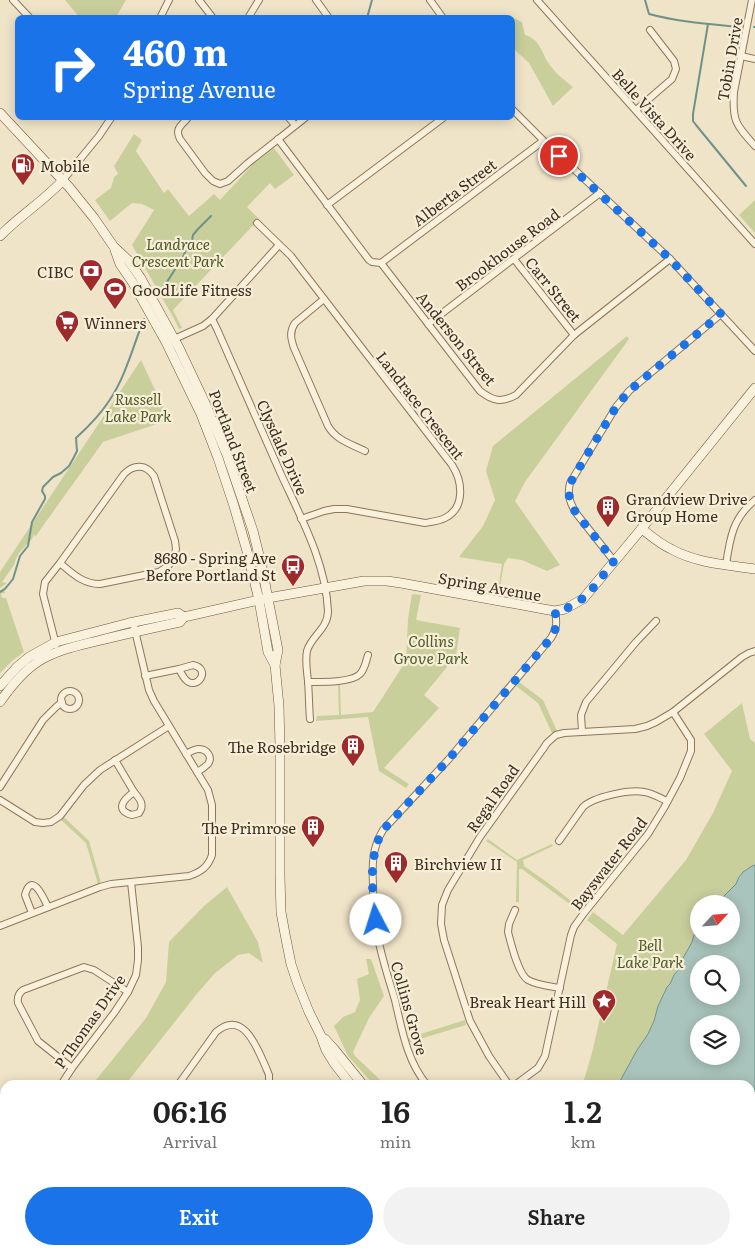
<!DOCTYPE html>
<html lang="en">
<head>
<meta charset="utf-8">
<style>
	:root { --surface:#fff; --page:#f2f2f2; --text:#222; --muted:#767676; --accent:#1a73e8 }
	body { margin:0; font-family:Literata,serif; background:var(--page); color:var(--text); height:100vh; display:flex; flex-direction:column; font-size:19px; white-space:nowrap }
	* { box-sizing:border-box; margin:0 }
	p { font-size:16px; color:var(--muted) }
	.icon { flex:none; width:28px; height:28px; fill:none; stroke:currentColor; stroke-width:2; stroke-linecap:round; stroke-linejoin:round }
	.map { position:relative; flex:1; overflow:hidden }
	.side { position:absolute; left:0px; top:1080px; width:755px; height:175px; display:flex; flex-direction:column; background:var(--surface); border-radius:15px 15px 0 0; box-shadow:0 2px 12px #0003 }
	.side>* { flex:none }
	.hud { position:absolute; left:15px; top:15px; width:500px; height:105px; border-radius:8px; box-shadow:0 2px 12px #0003; background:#1a73e8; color:#fff; overflow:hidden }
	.needle { width:32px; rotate:64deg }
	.fabs { position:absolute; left:690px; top:895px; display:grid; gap:10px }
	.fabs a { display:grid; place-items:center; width:50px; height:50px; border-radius:50%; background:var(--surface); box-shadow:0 2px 12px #0003; font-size:25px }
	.pin { position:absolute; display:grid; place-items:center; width:42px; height:42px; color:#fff; margin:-21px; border:2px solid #fff; border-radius:50%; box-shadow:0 1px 5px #0007 }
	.me { position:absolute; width:55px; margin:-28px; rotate:355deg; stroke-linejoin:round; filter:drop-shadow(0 0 4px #0008) }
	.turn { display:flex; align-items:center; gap:18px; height:105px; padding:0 25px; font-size:22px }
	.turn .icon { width:65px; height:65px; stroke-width:2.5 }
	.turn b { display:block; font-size:35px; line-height:42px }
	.eta { display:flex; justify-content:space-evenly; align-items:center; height:85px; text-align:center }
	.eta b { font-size:30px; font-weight:600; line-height:35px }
	.button { display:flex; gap:10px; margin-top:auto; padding:10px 25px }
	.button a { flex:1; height:58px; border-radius:30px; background:var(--accent); color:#fff; font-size:20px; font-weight:600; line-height:58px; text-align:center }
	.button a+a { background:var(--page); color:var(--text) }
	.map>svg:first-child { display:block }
</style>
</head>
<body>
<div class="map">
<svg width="755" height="1255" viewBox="0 0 755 1255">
	<rect width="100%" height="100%" fill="#f0e4c8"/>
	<g fill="#c9cf9b">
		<polygon points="65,0 126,0 116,17 80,18"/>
		<path d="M507,15L522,22L525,35C539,39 541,50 547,61C554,72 563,79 573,87L553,106L529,63L513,48L512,18L506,17Z"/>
		<path d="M134,134L142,140L136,151L164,193L168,189L189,216L214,194L220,200L255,162L274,148L294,175L275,189L270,183L247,207L259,219L173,310L182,328L179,329C175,320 170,311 165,303C163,298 158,294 157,289L132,245L154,210L142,204L132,203L110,221L95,200L111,188L114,177L118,174L114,166Z"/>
		<polygon points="755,200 755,233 739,215"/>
		<polygon points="627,336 629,339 525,482 515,501 560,565 547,571 522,560 508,558 504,564 498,597 497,597 502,564 459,557 483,526 495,500 486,471 493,446"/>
		<polygon points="141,360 169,420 103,442 35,537 34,534 32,539 19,553 16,559 14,565 2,582 7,583 0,588 0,572"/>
		<polygon points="11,583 4,590 5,593 1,594 2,598 6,598 24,652 13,660 0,673 0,591 8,584"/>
		<polygon points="412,594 421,595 416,620 460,628 456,656 424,695 439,708 384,768 409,784 406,788 379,771 368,717 316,721 317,716 339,715 338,684 340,684 341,715 373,712 406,661 408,619"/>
		<polygon points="519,682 543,700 557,731 552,733 538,703 516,686"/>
		<polygon points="742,703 750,739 755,743 755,865 752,866 743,872 739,877 736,884 716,904 699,904 699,925 696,929 692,942 682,960 679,969 674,975 670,984 667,987 658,1006 654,1021 648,1034 637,1050 618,1085 579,1085 584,1080 592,1053 617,944 587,920 593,912 623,935 686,860 713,813 732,771 704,734"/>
		<polygon points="64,817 89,841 101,883 98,884 86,843 61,820"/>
		<polygon points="488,839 517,860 552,844 553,846 523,860 524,866 551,885 581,909 579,911 522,869 519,869 519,902 516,902 517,862 486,841"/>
		<polygon points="227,887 258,942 263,963 249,953 238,955 214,974 196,995 125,1085 92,1085 146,1018 166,982 169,942 204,906"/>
		<polygon points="366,959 371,959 384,996 369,1018 353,1052 355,1056 373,1073 385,1085 374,1085 348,1056 334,1026 343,1017 355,1012 360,1000 357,979 369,974"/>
		<polygon points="465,1020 466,1025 410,1042 408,1038"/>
		<polygon points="755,1091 755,1125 750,1136 750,1096"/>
		<polygon points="574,1250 605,1250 612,1252 610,1255 575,1255"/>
		<polygon points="620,1250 697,1250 695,1255 613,1255 614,1253"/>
	</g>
	<path fill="#a9c4bc" stroke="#6f938a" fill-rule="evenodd" d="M755,865V1091L750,1096V1085H618L637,1050L648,1034L654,1021L658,1006L667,987L670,984L674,975L680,968L682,960L692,942L696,929L699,925V936H731V904H716L736,884L739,877L743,872L752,866ZM699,964H731V996H699ZM699,1024H731V1056H699Z"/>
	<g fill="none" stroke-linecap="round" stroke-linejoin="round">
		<g stroke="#6f938a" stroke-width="2">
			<path d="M645,0L649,14C679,22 710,24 740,27"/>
			<polyline points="367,18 372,0"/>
			<polyline points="708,24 693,114 693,121 696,125 746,186"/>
			<polyline points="754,27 755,27"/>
			<polyline points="158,296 183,257 187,247 192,241 193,235 198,229 211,216"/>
			<path d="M0,592L5,589L13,579L20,556L28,546L32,522L45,499V496L42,491L43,487L53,477L61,473L69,466L74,457L77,451L76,438C88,427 100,415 109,401C126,376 133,346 144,319"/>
		</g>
		<g stroke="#8d765c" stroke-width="8">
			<g id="street">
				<polyline points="13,0 30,18"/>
				<polyline points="199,0 213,18"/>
				<polyline points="316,0 329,18"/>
				<polyline points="430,0 443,18"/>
				<polyline points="537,0 755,244"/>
				<path d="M752,0L734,92C732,121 736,125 755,146"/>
				<polyline points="160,18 169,0"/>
				<polyline points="248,18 259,0"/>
				<polyline points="741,56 755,59"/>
				<polyline points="512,109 546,143 670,259 755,351"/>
				<polyline points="636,110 672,79 676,69 674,61 650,30"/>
				<polyline points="289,118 295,125"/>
				<path d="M187,119C180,126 175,130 180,139L205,173L213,181L220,184L228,181L248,163L305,118"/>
				<path d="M278,139L369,260L372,262L381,263L480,391C493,401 501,403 516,395L574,335L670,259"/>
				<polyline points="63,180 99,136 111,118"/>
				<polyline points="327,205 443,118"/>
				<path d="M257,223L291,256L452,465C463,482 465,508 445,518C439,521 431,522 425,523L347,509H334L324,511L301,519"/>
				<polyline points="514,259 574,335"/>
				<polyline points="381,263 543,141"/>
				<path d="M324,299L295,323C289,332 291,339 294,348L328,426C336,440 351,444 365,451"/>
				<path d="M212,319L217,329C238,376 259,424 280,472C300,516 326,562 328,611C328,629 311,636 307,651C305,661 307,671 308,681C309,694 309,707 310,719"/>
				<polyline points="428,324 600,193"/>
				<polyline points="172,340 203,326 212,319 279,245"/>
				<path d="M614,561L576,513C570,503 567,495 570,483L616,407L629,391L721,314"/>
				<path d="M726,565C730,537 733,518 755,500"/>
				<path d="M56,645L43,594L45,582L60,563C73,574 83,584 100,584L159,572L168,566L174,558L176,549L175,541L154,476C146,464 134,464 124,474L60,563"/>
				<path d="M193,665C212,669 197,691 186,680C183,677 181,673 179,669Z"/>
				<polyline points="145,676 179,669"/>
				<path d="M308,682C321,682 351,683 360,674C365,669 366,661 368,655"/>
				<circle cx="70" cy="700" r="9"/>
				<polyline points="582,731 581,715 586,702 636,642 656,621"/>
				<path d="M186,754C190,752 194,749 199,749C207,749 213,757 208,764C205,767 201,770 197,772"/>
				<polyline points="115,760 134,792"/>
				<polyline points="0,787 43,720 56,707 62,702"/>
				<path d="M134,792C140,799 145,805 139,813L132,815C114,810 124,799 134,792Z"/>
				<polyline points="0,800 35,822 43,823 51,822 60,816 84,785 100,770 169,726"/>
				<path d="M559,841L583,807C593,797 630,789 644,792C652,793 660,798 667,801"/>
				<path d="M515,910L509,924L508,932C511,943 518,974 528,980C537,985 549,986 560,988"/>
				<path d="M32,913L25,895C32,870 44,899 48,907"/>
				<path d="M0,926L100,887L111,884L189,876C201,872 208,867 212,855V805L208,790L154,701L149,690L133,622"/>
				<path d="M72,1068L38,1041L18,1003C17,997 19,993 23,990L84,967L94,970L128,992"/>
				<polyline points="61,1085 72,1068 114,1013 128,992 136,975 138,960 138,947 131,882"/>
				<path d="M178,1085L216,1032C244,1008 258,1050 267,1070L269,1075V1085"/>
				<path d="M427,1085C407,1061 402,1030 395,1000C389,980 382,959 378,938C374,921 373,903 373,885C372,865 372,848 383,830L448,760L551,638C557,629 557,622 555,611"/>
				<polyline points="509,1085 489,1056 470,1021 444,940 441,924 442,905 448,890 480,837 543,749 547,743 556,735 564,733 635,729 647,726 656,722 673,712 742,657 749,653 755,651"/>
				<polyline points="515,1085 538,1068 545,1056 571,935 574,927 584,913 648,834 664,808 680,778 691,751 691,740 673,712"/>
				<polyline points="0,1096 5,1098"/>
				<polyline points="0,1154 5,1152"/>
				<polyline points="0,1169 5,1171"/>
				<polyline points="750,1216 755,1205"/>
				<polyline points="180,1250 184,1255"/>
				<polyline points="53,1255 57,1250"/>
				<polyline points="213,1255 219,1250"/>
				<polyline points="732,1255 734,1250"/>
			</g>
		</g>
		<g stroke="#6f573f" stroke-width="10">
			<g id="secondary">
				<polyline points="0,113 69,187 94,218 114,247 128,260 140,277 179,348 205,403 227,455 253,531 261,563 278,650 275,665 279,706 280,747 280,876 281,912 285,934 291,964 297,982 309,1012 321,1036 326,1050 334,1063 351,1085"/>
				<path d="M0,236C19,216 44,201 63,180"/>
				<polyline points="115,250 120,264 133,283 166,342 201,414 218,458 234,506 247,551 259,600 268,652 275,665"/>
				<path d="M642,529C651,536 660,544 671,549C696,563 727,565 755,569"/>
				<polyline points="0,686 17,667 29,657 56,642 129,623 178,613 184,617"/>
				<path d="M0,702C11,686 23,671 39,661C57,650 77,646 97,641C125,634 152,628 180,622L184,617L268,598L364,581H387L401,583L549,610L555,611L565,609L583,599L638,533L755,388"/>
				<polyline points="325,1039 334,1049 363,1085"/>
				<polyline points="479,1250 482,1255"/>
				<polyline points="492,1250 495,1255"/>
				<polyline points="406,1255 413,1250"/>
				<polyline points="426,1255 434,1250"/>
			</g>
		</g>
		<use href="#street" stroke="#faf1dc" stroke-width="6"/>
		<use href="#secondary" stroke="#faf1dc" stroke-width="9"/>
	</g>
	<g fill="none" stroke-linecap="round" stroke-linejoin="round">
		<path stroke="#1a73e8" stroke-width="9" stroke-dasharray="0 16.2" d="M376,920C372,892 368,856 383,830L448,760L551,638C557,629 557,622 555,611C583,608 598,581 614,561L576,513C569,501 566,491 573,478L616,407L629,391L721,314L670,259L559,156"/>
	</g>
	<defs>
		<g id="fuel-pin" transform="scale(1.25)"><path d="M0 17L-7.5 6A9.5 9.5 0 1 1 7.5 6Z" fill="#9e2a2b" stroke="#f7eed8"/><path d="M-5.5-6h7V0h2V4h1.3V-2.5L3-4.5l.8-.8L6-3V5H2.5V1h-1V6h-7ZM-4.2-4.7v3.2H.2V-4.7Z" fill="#fff"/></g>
		<g id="bank-pin" transform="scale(1.25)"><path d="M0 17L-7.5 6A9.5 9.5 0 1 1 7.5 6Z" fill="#9e2a2b" stroke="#f7eed8"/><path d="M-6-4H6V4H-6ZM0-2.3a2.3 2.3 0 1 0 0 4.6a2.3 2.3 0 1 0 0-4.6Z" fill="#fff"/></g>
		<g id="stadium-pin" transform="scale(1.25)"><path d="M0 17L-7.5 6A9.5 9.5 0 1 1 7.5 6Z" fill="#9e2a2b" stroke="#f7eed8"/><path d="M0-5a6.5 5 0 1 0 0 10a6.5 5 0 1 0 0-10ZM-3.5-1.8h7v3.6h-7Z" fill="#fff"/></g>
		<g id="supermarket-pin" transform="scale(1.25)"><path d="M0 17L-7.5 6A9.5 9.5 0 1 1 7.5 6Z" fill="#9e2a2b" stroke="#f7eed8"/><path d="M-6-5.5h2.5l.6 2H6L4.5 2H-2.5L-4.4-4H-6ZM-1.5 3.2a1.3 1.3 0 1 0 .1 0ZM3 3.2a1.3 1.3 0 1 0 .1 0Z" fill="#fff"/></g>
		<g id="building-pin" transform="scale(1.25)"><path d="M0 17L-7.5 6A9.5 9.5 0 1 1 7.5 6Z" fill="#9e2a2b" stroke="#f7eed8"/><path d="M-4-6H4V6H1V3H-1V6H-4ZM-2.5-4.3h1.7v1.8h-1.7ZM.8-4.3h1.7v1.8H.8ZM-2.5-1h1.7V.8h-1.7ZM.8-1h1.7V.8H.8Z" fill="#fff"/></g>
		<g id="bus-pin" transform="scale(1.25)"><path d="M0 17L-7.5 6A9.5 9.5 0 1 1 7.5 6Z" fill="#9e2a2b" stroke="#f7eed8"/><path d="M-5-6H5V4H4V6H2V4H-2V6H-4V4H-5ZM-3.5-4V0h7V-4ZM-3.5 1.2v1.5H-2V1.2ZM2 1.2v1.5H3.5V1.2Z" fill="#fff"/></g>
		<g id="sight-pin" transform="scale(1.25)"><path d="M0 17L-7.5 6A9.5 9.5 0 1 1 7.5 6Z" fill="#9e2a2b" stroke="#f7eed8"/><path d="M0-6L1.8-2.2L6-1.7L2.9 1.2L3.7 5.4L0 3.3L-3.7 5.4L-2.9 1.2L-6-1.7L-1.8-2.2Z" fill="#fff"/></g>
	</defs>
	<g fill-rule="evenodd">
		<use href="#fuel-pin" x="23" y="165"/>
		<use href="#bank-pin" x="91" y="271"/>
		<use href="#stadium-pin" x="115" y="289"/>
		<use href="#supermarket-pin" x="67" y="322"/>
		<use href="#building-pin" x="608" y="507"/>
		<use href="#bus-pin" x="293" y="566"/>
		<use href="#building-pin" x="353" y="746"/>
		<use href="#building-pin" x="313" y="827"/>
		<use href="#building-pin" x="396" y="863"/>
		<use href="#sight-pin" x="604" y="1001"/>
	</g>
	<g text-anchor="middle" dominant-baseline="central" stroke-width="4.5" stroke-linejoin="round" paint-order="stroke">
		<g font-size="15" fill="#3d2e20" stroke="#f7eed8">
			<text transform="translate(729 59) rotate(-80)">Tobin Drive</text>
			<text transform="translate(655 114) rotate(48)">Belle Vista Drive</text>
			<text transform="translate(454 192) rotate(-37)">Alberta Street</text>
			<text transform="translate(507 249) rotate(-37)">Brookhouse Road</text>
			<text transform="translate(554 289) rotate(51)">Carr Street</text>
			<text transform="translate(457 338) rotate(51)">Anderson Street</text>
			<text transform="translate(421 405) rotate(52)">Landrace Crescent</text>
			<text transform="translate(234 441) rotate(69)">Portland Street</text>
			<text transform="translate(283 447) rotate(66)">Clysdale Drive</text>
			<text transform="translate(490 586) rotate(10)">Spring Avenue</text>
			<text transform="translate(492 798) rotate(-55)">Regal Road</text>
			<text transform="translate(608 863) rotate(-52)">Bayswater Road</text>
			<text transform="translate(410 1008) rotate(74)">Collins Grove</text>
			<text transform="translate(89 1021) rotate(-55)">P Thomas Drive</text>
		</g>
		<g font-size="15" fill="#3d2e20" stroke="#f7eed8" text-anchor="start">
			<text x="40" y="165">Mobile</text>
			<text x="74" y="271" text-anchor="end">CIBC</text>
			<text x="132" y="289">GoodLife Fitness</text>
			<text x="84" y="322">Winners</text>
			<text x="626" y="498">Grandview Drive<tspan x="626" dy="17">Group Home</tspan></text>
			<text x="276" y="557" text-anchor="end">8680 - Spring Ave<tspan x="276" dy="17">Before Portland St</tspan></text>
			<text x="336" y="746" text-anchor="end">The Rosebridge</text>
			<text x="296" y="827" text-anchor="end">The Primrose</text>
			<text x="414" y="863">Birchview II</text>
			<text x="586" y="1001" text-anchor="end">Break Heart Hill</text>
		</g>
		<g font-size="15" font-style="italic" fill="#4d5a26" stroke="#f7eed8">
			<text x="178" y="243">Landrace<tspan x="178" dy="17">Crescent Park</tspan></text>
			<text x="138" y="398">Russell<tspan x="138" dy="17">Lake Park</tspan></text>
			<text x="431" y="640">Collins<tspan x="431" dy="17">Grove Park</tspan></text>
			<text x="650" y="944">Bell<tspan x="650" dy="17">Lake Park</tspan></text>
		</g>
	</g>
</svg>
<div class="fabs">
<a><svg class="needle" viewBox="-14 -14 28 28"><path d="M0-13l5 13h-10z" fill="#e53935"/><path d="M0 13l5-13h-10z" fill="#767676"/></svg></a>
<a><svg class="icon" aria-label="search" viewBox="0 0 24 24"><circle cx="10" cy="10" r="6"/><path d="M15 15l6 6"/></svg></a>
<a><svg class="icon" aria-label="layers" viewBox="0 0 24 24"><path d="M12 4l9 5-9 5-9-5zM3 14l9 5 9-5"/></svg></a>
</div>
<div class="pin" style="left:559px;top:156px;background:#d93025"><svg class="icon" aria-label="arrive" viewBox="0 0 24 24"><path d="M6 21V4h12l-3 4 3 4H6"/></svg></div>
<svg class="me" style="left:376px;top:920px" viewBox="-20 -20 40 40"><circle r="19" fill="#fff"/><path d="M0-13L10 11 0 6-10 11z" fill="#1a73e8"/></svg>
<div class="hud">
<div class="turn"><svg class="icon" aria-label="right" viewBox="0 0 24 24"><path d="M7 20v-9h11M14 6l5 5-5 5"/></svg><div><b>460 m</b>Spring Avenue</div></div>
</div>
<section class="side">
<div class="eta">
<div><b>06:16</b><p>Arrival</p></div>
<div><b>16</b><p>min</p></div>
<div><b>1.2</b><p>km</p></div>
</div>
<div class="button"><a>Exit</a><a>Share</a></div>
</section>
</div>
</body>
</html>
